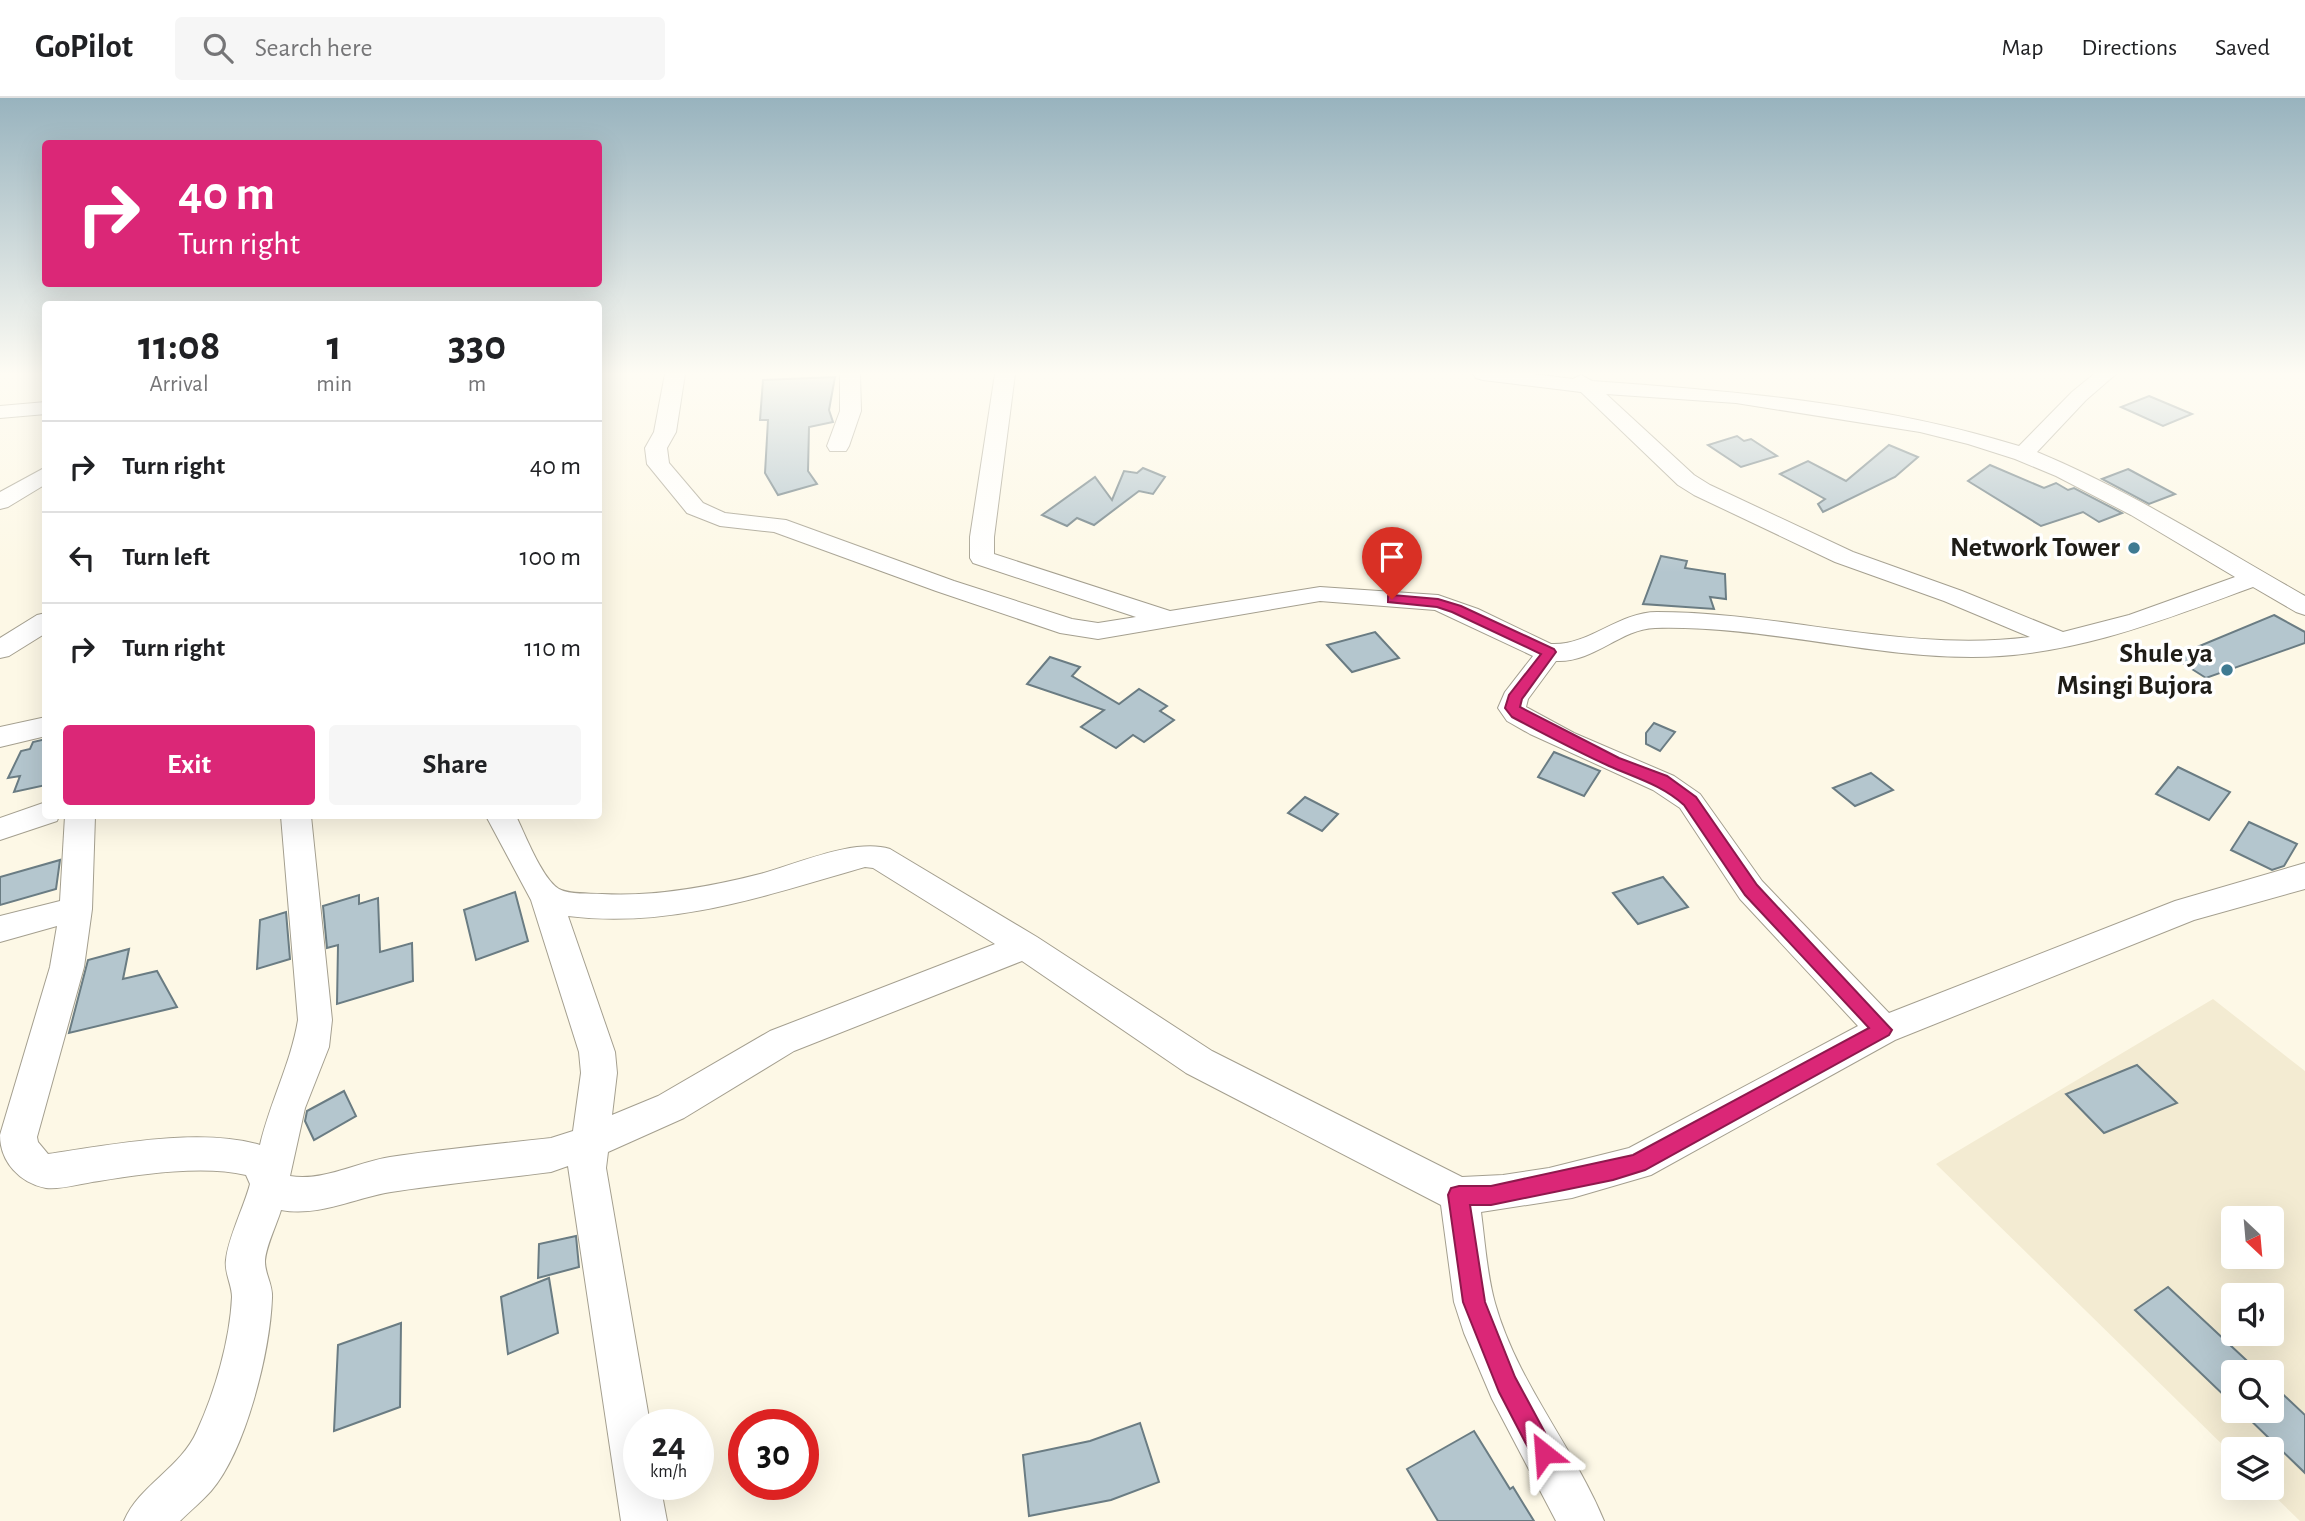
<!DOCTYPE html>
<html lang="en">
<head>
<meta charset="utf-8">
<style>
	:root { --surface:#fff; --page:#f6f6f6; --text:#202124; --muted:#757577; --line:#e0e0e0; --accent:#db2777 }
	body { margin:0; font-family:"Alegreya Sans",sans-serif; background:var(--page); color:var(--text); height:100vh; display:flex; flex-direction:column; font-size:26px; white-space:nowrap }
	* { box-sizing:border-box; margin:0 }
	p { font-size:23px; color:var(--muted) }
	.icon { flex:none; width:38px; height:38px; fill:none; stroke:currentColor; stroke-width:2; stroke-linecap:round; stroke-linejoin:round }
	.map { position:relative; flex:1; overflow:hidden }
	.sheet { position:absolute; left:42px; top:203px; width:560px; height:518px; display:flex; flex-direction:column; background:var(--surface); border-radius:7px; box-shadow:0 7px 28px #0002 }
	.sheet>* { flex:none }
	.top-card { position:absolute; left:42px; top:42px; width:560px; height:147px; border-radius:7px; box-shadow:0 7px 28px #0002; background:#db2777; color:#fff; overflow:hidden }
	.needle { width:46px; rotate:154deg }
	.tools { position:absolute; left:2221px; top:1108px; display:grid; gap:14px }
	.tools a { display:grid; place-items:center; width:63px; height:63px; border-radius:7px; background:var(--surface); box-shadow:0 7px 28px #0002; font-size:35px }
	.speed { position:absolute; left:623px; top:1311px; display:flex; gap:14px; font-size:35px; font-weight:700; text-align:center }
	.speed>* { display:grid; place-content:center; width:91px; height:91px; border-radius:50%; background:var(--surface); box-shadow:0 7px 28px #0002; line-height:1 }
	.speed small { font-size:18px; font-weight:400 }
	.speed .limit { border:10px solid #d22; background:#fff; color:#111 }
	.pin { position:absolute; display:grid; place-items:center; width:60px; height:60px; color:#fff; margin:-72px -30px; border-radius:50% 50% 50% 0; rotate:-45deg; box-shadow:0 0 7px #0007 }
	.pin .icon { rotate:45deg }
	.me { position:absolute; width:77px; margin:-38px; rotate:332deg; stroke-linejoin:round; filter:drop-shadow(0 0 5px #0008) }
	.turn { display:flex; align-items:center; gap:24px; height:147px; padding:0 21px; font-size:32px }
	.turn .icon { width:91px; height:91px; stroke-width:2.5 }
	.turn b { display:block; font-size:49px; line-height:60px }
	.eta { display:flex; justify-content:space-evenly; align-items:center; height:119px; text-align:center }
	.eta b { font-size:42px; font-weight:700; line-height:49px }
	.primary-button { display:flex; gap:14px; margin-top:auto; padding:14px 21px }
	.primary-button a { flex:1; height:80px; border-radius:7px; background:var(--accent); color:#fff; font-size:28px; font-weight:700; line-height:80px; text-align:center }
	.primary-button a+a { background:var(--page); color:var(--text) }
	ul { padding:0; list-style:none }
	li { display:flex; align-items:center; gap:21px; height:91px; padding:0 21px; border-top:2px solid var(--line) }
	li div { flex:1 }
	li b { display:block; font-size:26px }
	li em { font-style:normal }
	header { display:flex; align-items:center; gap:42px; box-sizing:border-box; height:98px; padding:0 35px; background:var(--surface); border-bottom:2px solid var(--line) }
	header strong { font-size:33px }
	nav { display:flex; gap:38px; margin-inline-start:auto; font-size:24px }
	.search { width:490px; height:63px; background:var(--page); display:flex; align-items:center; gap:18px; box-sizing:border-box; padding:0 24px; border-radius:7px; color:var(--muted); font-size:26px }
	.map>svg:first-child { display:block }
</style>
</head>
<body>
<header>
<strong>GoPilot</strong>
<div class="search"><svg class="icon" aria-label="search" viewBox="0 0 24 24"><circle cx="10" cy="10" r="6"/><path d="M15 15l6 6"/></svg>Search here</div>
<nav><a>Map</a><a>Directions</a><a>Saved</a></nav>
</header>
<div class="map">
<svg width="2305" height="1423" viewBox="0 0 2305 1423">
	<rect width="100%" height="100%" fill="#fdf8e6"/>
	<path fill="#f3ebd2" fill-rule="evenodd" d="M2213,901L2305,973V1423H2300L2266,1390H2272V1351H2233V1357L1936,1066ZM2233,1120H2272V1158H2233ZM2233,1197H2272V1236H2233ZM2233,1274H2272V1312H2233Z"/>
	<g fill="#b4c6ce" stroke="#6a7c83" stroke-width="2">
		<polygon points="835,279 829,312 833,324 809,329 808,373 817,386 778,397 765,375 768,322 760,322 763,282"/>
		<polygon points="2149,298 2192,316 2163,328 2121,309"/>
		<polygon points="1737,338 1744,343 1751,341 1777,358 1741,369 1708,347"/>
		<polygon points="1889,347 1918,359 1895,379 1823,414 1818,406 1825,401 1780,376 1808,363 1846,383"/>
		<polygon points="1990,367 2044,390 2056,385 2068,392 2074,390 2122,415 2099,424 2083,414 2041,428 1968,383"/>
		<polygon points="1143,370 1165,379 1153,396 1139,393 1094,427 1077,420 1067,428 1042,417 1095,379 1112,402 1124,373 1137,375"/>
		<polygon points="2128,371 2175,396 2149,406 2102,381"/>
		<polygon points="1661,458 1687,463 1685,470 1725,476 1726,501 1710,499 1714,511 1643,506"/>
		<polygon points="2274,517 2305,534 2305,545 2206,580 2173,559"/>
		<polygon points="1375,534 1399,560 1352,574 1327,547"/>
		<polygon points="1050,559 1080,569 1072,578 1119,606 1139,591 1167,608 1160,613 1174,622 1144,644 1133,637 1116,650 1081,629 1104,612 1027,586"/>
		<polygon points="1654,625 1675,634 1660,653 1646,646 1646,635"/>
		<polygon points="46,641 46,687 14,694 20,678 8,680 21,653 30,651 33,644"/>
		<polygon points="1554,654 1600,673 1584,698 1538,679"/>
		<polygon points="2178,669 2230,694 2209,722 2156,696"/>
		<polygon points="1871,675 1893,692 1855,708 1833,690"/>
		<polygon points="1305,699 1338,716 1322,733 1288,715"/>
		<polygon points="2249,724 2297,746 2284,768 2272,772 2231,752"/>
		<polygon points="60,762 56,791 0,807 0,779"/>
		<polygon points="1663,779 1688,809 1638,826 1613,795"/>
		<polygon points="515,794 528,843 476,862 464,812"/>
		<polygon points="359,797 359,806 378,800 380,854 412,845 413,883 337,906 338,847 327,850 323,808"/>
		<polygon points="286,814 290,861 257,871 260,822"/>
		<polygon points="129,851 123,881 157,873 177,909 69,935 88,862"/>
		<polygon points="2137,967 2177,1005 2104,1035 2066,996"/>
		<polygon points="344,993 356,1018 314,1042 305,1023 307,1013"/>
		<polygon points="576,1138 579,1169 538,1180 539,1146"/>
		<polygon points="549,1180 558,1235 508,1256 501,1199"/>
		<polygon points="2168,1189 2259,1274 2233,1274 2233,1306 2135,1212"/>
		<polygon points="401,1225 400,1309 334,1333 338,1247"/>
		<polygon points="2272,1286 2305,1317 2305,1375 2240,1312 2272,1312"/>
		<polygon points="1140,1325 1159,1384 1111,1402 1029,1418 1023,1357 1090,1343"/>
		<polygon points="1474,1333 1510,1391 1513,1389 1534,1423 1438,1423 1407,1371"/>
	</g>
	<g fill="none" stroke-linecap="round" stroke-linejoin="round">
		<g stroke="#a49f8f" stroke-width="2">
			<g id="street">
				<path d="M665,276H685L676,334L667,350L669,365L703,405L725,415L786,422L954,483L1072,521L1098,525L1136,519L973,465L970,460V439L995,276H1015L994,439V456L1170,513L1320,489L1438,497L1478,511L1551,546C1589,548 1618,514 1657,514C1782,514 1905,555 2030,539L1944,503L1835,464L1694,397L1678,387L1581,294L1483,282L1476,280L1473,276H1534L1573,281L1581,277L1592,283C1735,293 1881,305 2019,348L2072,294L2094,276H2116L2086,302L2037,354C2131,393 2217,448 2305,498V517L2296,514L2253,489C2161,523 2071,559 1972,559C1866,559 1762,527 1655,530C1620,531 1594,565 1556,563L1528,601L1526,609L1574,635L1674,678L1700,696L1762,783L1889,915L2175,803L2305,765V791L2194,822L1895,942L1651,1077L1572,1100L1481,1114C1485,1144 1487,1177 1495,1205C1517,1284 1573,1348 1604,1423H1556L1492,1301L1464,1235L1454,1204L1441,1107L1186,975L1022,863L794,953L684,1020L608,1054L606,1070L650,1326H639V1386H660L667,1423H621L568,1068L551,1074C498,1081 444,1086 391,1094C354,1100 319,1119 281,1112C277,1126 265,1150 265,1164C265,1176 273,1187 272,1200C270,1254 246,1352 211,1393C201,1404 190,1413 180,1423H124C139,1387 181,1370 197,1333C215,1294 230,1242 232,1199C232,1187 224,1174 226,1162C228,1140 244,1109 250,1086L246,1077C203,1067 143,1076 99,1083C83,1085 61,1092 46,1090C20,1085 0,1064 0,1037L50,869L57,828L0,844V818L60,803L65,718H95L92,811L84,869L37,1039L38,1044L48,1056C110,1047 200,1029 260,1047C270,1004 291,965 298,922L281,718H311L332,922L329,949L305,1010L290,1078C322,1084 358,1064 390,1059C443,1051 498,1046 551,1040L573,1033L581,975L579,954L531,802L486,718H516C525,736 542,781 559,791C570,797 589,795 602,796C655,799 709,789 760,776C797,766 854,740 890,751L1037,839L1212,953L1462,1079L1503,1077L1549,1070L1629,1050L1858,928L1740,801L1680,710L1653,692L1530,636L1507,623L1498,610L1505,594L1533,558L1435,512L1320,503L1098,541L1060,535L936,493L774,434L720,428L687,415L647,366L645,350L654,334ZM1606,296L1736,305L1920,334L1968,346L2015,361L2056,378L2131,417L2235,479L2129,517L2063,534L1962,493L1853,454L1710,387L1694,377ZM865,769L873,770L995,846L770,933L658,998L612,1017L617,975L615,954L568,818C671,831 767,797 865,769Z"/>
				<polygon points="840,276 860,276 861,313 849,348 846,353 830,353 827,348 840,313"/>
				<polygon points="46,304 46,316 0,320 0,308"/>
				<polygon points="46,369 46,386 8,409 0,411 0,394"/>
				<polygon points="46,515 46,535 9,558 0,560 0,540 37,517"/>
				<polygon points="46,619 46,638 0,649 0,629"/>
				<polygon points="46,704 46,718 59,718 57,723 0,742 0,720"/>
			</g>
		</g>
		<use href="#street" fill="#fff" fill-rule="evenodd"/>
	</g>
	<linearGradient id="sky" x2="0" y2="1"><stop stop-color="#98b3be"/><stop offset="0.58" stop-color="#fefcf4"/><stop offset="1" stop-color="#fefcf4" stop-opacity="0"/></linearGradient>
	<rect width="2305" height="475" fill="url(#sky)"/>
	<path fill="#db2777" stroke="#8e194d" stroke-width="2" d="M1392,497L1438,501L1461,508L1554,551L1556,554L1522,601L1520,609L1619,660L1667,678L1696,699L1757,787L1892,932L1889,937L1645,1072L1613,1082L1491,1107H1470L1485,1204L1515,1279L1556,1355L1552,1363L1544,1367L1535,1363L1499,1294L1463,1204L1448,1097L1451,1090L1459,1088H1491L1633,1057L1869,930L1745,797L1684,707C1662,687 1636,680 1609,668C1576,653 1544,636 1512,619L1505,610L1509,597L1541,556L1452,514L1437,509L1388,504V498Z"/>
	<g fill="#3f7b92" stroke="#fff" stroke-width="2.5">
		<circle cx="2134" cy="450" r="7"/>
		<circle cx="2227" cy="572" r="7"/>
	</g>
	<g text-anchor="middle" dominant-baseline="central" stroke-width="7" stroke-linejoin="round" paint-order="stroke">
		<g font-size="28" font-weight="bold" fill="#1f1d17" stroke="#fff" text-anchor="end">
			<text x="2120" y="450">Network Tower</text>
			<text x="2213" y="556">Shule ya<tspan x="2213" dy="32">Msingi Bujora</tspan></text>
		</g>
	</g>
</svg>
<div class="tools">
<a><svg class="needle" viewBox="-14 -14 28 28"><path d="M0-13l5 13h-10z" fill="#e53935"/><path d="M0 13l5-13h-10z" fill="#757577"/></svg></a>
<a><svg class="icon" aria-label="sound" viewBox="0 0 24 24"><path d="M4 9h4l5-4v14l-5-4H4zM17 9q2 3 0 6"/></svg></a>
<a><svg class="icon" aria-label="search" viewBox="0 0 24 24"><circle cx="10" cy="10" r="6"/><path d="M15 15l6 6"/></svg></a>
<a><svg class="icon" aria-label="layers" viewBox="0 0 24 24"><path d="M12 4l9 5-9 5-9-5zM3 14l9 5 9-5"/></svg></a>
</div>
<div class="speed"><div>24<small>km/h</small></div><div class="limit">30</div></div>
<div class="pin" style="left:1392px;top:501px;background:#d93025"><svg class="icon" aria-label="arrive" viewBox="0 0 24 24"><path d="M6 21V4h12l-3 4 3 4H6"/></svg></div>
<svg class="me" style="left:1544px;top:1355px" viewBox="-20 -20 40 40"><path d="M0-17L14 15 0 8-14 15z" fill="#db2777" stroke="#fff" stroke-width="4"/></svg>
<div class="top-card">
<div class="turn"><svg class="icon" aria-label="right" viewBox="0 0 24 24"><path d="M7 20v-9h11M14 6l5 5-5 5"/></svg><div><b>40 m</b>Turn right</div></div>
</div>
<section class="sheet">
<div class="eta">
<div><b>11:08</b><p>Arrival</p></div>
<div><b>1</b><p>min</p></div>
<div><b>330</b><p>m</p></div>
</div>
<ul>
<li><svg class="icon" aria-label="right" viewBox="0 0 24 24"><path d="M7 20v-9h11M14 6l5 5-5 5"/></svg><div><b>Turn right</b></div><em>40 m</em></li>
<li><svg class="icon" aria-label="left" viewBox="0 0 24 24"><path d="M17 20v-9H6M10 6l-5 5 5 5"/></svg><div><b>Turn left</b></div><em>100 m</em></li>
<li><svg class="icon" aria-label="right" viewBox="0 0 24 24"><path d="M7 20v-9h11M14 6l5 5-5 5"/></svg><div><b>Turn right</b></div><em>110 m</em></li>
</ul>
<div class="primary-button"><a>Exit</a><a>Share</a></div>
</section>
</div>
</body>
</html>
